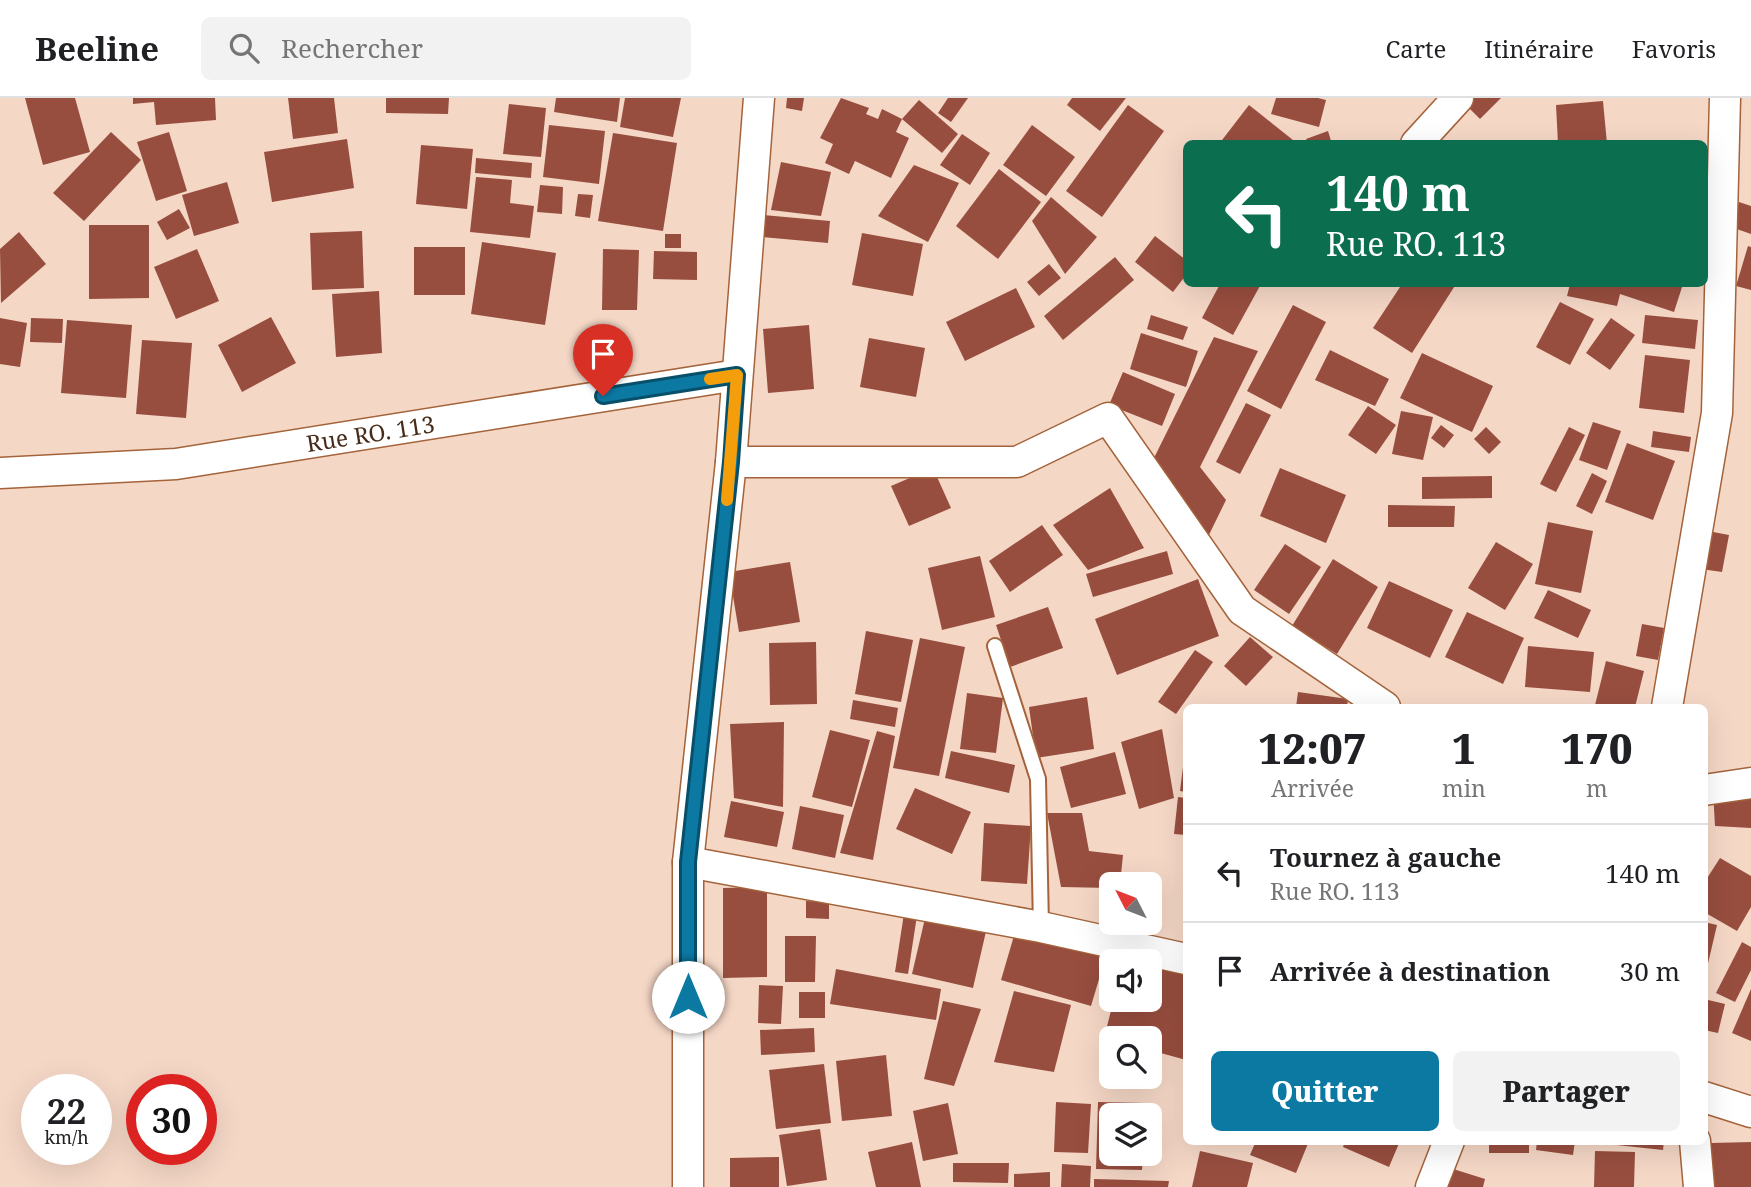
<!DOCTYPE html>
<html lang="fr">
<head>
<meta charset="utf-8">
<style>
	:root { --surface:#fff; --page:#f2f2f2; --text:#202124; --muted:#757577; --line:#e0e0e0; --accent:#0c79a3 }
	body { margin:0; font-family:"Noto Serif",serif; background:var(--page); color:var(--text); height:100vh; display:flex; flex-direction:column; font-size:26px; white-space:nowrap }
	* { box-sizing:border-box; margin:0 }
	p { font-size:23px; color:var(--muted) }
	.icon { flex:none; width:38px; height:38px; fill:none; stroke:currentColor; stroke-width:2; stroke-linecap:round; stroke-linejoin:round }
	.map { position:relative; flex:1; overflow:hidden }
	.panel { position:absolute; left:1183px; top:606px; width:525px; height:441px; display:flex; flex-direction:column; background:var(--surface); border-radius:10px; box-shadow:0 7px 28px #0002 }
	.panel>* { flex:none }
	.hud { position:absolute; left:1183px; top:42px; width:525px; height:147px; border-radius:10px; box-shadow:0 7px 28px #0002; background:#0b6e4f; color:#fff; overflow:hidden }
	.needle { width:46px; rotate:312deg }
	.controls { position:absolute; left:1099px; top:774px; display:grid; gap:14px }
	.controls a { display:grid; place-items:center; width:63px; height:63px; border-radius:10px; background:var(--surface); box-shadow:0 7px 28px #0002; font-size:35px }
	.speed { position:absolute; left:21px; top:976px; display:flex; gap:14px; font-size:35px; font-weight:700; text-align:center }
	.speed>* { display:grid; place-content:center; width:91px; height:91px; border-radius:50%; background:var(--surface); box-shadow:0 7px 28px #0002; line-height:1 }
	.speed small { font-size:18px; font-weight:400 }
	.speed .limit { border:10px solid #d22; background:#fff; color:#111 }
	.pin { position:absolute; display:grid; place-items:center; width:60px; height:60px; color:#fff; margin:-72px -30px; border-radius:50% 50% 50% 0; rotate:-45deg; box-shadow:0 0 7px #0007 }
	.pin .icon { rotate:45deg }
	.me { position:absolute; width:77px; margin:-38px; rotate:0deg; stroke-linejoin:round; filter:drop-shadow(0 0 5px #0008) }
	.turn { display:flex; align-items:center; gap:24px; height:147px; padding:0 28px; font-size:32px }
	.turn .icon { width:91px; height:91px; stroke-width:2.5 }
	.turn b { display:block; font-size:49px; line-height:60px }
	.eta { display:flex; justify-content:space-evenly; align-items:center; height:119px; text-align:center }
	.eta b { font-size:42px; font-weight:800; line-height:49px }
	.button { display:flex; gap:14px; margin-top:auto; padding:14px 28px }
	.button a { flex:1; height:80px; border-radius:10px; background:var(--accent); color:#fff; font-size:28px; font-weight:800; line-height:80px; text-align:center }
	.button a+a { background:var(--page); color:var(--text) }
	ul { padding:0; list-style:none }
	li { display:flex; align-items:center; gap:21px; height:98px; padding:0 28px; border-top:2px solid var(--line) }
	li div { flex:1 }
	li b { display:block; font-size:26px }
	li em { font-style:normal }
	header { display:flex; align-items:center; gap:42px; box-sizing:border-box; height:98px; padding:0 35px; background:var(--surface); border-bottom:2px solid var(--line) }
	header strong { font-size:33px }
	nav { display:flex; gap:38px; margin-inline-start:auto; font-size:24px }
	.search { width:490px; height:63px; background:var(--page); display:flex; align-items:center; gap:18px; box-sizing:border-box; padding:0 24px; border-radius:10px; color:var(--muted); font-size:26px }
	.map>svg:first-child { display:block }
</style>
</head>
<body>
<header>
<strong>Beeline</strong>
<div class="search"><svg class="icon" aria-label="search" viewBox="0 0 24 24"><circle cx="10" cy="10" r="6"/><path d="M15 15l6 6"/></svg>Rechercher</div>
<nav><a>Carte</a><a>Itinéraire</a><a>Favoris</a></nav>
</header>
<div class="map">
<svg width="1751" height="1089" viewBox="0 0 1751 1089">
	<rect width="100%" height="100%" fill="#f5d7c6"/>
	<g fill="#984e3f">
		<polygon points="25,0 75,0 90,54 43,67"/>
		<polygon points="133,0 215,0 216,22 156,27 154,4 133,6"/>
		<polygon points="288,0 334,0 338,35 293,41"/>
		<polygon points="386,0 449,0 448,16 386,15"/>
		<polygon points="556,0 620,0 617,24 554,14"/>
		<polygon points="625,0 681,0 673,39 620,29"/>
		<polygon points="787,0 804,0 802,13 786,10"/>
		<polygon points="841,0 869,10 866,16 878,21 882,11 902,21 896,34 909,40 891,80 855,63 849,76 825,65 833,46 820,40"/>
		<polygon points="948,0 968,0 951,24 938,15"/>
		<polygon points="1072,0 1126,0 1100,33 1067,7"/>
		<polygon points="1276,0 1318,0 1326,2 1319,29 1271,16"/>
		<polygon points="1465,0 1501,0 1480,21 1462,3"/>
		<polygon points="919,2 958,36 942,55 902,21"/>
		<polygon points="1603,3 1607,46 1558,46 1556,7"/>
		<polygon points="509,6 546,10 541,59 503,56"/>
		<polygon points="1128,7 1164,33 1102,119 1066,93"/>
		<polygon points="1249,7 1298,46 1219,46"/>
		<polygon points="549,27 605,33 599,86 543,79"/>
		<polygon points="1032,27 1075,59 1046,98 1003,67"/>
		<polygon points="1328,33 1332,46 1308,46 1306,41"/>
		<polygon points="111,34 141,62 84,123 53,95"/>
		<polygon points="169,34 187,93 156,103 137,44"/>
		<polygon points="613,35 677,45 663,133 598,123"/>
		<polygon points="962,36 990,55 970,87 940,67"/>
		<polygon points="347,41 354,90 272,104 264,54"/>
		<polygon points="421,47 473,51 467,111 416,106"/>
		<polygon points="476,60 532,65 531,80 475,75"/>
		<polygon points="781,64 831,74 821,118 771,112"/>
		<polygon points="914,67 959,85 928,144 878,118"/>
		<polygon points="999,71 1041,104 998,161 956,128"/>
		<polygon points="476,79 512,82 510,105 534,108 530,140 470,134"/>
		<polygon points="227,84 239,125 194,138 182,97"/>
		<polygon points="540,87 563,89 562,116 537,114"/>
		<polygon points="578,96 593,97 590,120 575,118"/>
		<polygon points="1051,99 1097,139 1065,176 1032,123"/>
		<polygon points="1739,104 1751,108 1751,136 1731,129"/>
		<polygon points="179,111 190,130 167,142 157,124"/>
		<polygon points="763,117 830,123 828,145 761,139"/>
		<polygon points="89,127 149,127 149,200 89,201"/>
		<polygon points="362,133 364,190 312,192 310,135"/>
		<polygon points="19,134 46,166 1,205 0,151"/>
		<polygon points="862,135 923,146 913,198 852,187"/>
		<rect x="665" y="136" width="16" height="14"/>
		<polygon points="1155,138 1186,162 1186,177 1173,194 1135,164"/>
		<polygon points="482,144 556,155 545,227 471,216"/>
		<polygon points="1748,148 1751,149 1751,192 1736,188"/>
		<rect x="414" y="149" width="51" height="48"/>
		<polygon points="197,151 219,203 176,221 154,169"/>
		<polygon points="603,151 639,152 637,212 602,212"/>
		<polygon points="654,153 697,154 697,182 653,181"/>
		<polygon points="1115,159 1134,182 1063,242 1044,218"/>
		<polygon points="1049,166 1061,180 1039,198 1027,184"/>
		<polygon points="1220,186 1261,186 1233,237 1202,220"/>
		<polygon points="1402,186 1456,186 1412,255 1373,230"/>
		<polygon points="1570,186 1683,186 1674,214 1620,196 1617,208 1567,198"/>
		<polygon points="1016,190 1035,229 965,263 946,224"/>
		<polygon points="379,193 382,255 336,259 332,196"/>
		<polygon points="1560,204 1594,221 1570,267 1536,249"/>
		<polygon points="1293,207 1326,224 1281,311 1247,293"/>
		<polygon points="1151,217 1188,229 1183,242 1147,231"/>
		<polygon points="1645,217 1698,222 1695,251 1642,245"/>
		<polygon points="271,219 296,265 242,294 218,247"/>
		<polygon points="0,220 27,225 20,269 0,266"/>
		<polygon points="31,220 63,221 62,245 30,244"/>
		<polygon points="1611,220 1635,237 1610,272 1586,255"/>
		<polygon points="67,222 132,227 126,300 61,295"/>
		<polygon points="809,227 814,291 768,295 763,231"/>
		<polygon points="1141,235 1198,253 1186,289 1130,271"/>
		<polygon points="1214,239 1258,253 1200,369 1226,402 1205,445 1151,366"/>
		<polygon points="869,240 925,250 916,299 860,289"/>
		<polygon points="142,242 192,245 186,320 136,316"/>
		<polygon points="1330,252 1389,281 1375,308 1315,282"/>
		<polygon points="1422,255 1493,288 1472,334 1400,300"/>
		<polygon points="1645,257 1690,262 1684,315 1639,310"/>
		<polygon points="1123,274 1175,296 1162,328 1109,307"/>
		<polygon points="1246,305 1271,317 1240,376 1216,364"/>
		<polygon points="1368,308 1396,327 1376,356 1348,337"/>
		<polygon points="1401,313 1433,319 1423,362 1392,356"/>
		<polygon points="1593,324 1621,333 1607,372 1579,362"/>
		<polygon points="1441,327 1454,337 1444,350 1431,340"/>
		<polygon points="1486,329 1501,344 1489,356 1474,341"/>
		<polygon points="1569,329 1585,337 1556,394 1540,386"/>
		<polygon points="1653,333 1691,339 1689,354 1651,349"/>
		<polygon points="1627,345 1675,363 1653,422 1605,404"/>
		<polygon points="933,370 951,410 909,428 891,388"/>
		<polygon points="1280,370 1346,397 1326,445 1260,418"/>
		<polygon points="1592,375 1607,383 1592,416 1576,408"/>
		<polygon points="1492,378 1492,400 1422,401 1422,379"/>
		<polygon points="1110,390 1144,450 1088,472 1053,427"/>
		<polygon points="1388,407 1455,408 1454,429 1388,429"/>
		<polygon points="1548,424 1593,433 1581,495 1535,486"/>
		<polygon points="1042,427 1063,457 1010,494 989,463"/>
		<polygon points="1708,433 1729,437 1722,474 1701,471"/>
		<polygon points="1496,444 1533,466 1505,512 1468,490"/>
		<polygon points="1285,446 1321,469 1289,516 1254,492"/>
		<polygon points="1167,453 1173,476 1093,499 1086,476"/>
		<polygon points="980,458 995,519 942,532 928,470"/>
		<polygon points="1333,461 1378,489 1337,556 1292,528"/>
		<polygon points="790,464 800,524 739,534 729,474"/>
		<polygon points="1198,481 1219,538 1117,577 1095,521"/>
		<polygon points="1389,483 1453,512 1430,560 1367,530"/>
		<polygon points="1548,492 1591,512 1578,540 1534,520"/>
		<polygon points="1048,509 1063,550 1010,569 996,527"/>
		<polygon points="1467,514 1524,540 1503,586 1445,559"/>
		<polygon points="1642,526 1664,530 1658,562 1636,558"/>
		<polygon points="866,533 913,542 901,604 855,596"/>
		<polygon points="1250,539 1273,559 1246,588 1224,568"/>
		<polygon points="920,540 965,549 939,678 893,670"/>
		<polygon points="816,544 817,606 770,607 769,545"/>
		<polygon points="1528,548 1594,554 1590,594 1525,589"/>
		<polygon points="1195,552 1213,564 1176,616 1158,604"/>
		<polygon points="1606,563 1644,573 1635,609 1606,609 1595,607"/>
		<polygon points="1298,594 1348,601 1347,609 1296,609"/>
		<polygon points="967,595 1003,600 996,655 960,651"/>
		<polygon points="1087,599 1094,651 1036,660 1029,609"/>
		<polygon points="853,602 898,610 895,629 850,621"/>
		<polygon points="784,624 783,709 734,700 730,626"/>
		<polygon points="1162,631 1174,700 1139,711 1121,644"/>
		<polygon points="830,632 870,642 852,709 812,699"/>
		<polygon points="877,633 895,638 873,762 840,755"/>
		<polygon points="951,653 1015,667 1009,695 945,680"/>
		<polygon points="1185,653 1186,653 1186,694 1180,693"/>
		<polygon points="1115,654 1126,696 1071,710 1060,669"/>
		<polygon points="1751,688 1751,730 1715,728 1713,693"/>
		<polygon points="915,690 971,714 952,756 896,731"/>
		<polygon points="1178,699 1186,700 1186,737 1174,736"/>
		<polygon points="731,703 784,714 777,749 724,739"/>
		<polygon points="800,708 844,717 835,760 792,751"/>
		<polygon points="1047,715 1082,715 1089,753 1123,757 1120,786 1111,786 1111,790 1061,789"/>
		<polygon points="984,725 1031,728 1027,786 981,783"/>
		<polygon points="1720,760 1751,778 1751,809 1737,833 1704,814 1704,785"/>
		<polygon points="767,789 767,879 723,880 723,790"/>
		<polygon points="806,803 829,804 829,821 806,820"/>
		<polygon points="905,809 918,811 908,876 895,874"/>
		<polygon points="926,816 987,829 973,890 912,876"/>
		<polygon points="1018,824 1108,851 1091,908 1001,882"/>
		<polygon points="1704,824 1717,827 1706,874 1704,874"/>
		<polygon points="785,838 816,838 815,884 785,884"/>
		<polygon points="1742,844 1751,849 1751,872 1735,904 1716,895"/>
		<polygon points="1127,851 1186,866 1186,962 1150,952 1150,940 1111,940 1111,942 1104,940 1114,901 1150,901 1150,863 1124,863"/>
		<polygon points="836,871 941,891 936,922 830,906"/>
		<polygon points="759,887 783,888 781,926 758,925"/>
		<polygon points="1751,891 1751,943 1732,935"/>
		<polygon points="1014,893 1071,907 1054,974 994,964"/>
		<rect x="799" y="894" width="26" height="26"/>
		<polygon points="1704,901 1725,906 1718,935 1704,932"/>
		<polygon points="943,903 981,911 954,988 924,981"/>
		<polygon points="814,930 815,954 761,957 760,932"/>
		<polygon points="886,957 892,1018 842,1023 836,963"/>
		<polygon points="824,966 831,1025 776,1031 769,972"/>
		<polygon points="1056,1004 1091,1006 1088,1055 1054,1054"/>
		<polygon points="1098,1004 1144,1005 1144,1017 1111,1017 1111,1055 1143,1055 1142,1072 1096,1071"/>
		<polygon points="948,1005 958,1056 923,1063 913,1013"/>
		<polygon points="820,1031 827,1082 787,1088 779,1037"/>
		<polygon points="1256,1043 1309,1043 1296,1075 1250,1057"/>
		<polygon points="1345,1043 1400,1043 1389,1069 1343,1049"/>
		<rect x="1489" y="1043" width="40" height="12"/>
		<polygon points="1537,1043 1575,1043 1573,1057 1536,1052"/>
		<polygon points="1598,1043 1664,1043 1663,1052 1598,1045"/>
		<polygon points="912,1044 921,1089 876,1089 868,1054"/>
		<polygon points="1751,1044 1751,1089 1712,1089 1711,1045"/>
		<polygon points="1200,1053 1253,1065 1247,1089 1192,1089"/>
		<polygon points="1595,1053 1635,1054 1634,1089 1594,1089"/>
		<polygon points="779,1059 779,1089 730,1089 730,1060"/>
		<polygon points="953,1065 1009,1065 1008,1085 953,1084"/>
		<polygon points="1062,1066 1091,1068 1090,1089 1061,1089"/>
		<polygon points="1450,1070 1485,1081 1483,1089 1444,1089"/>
		<polygon points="1050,1074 1050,1089 1014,1089 1014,1076"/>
		<polygon points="1094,1081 1169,1083 1168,1089 1094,1089"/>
	</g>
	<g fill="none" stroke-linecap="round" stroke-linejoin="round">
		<g stroke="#a4633a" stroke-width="18">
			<polyline id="lane" points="995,548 1038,681 1041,829"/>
		</g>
		<g stroke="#a4633a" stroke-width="33">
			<g id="street">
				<polyline points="1416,46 1458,0"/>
				<polyline points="731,364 1017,364 1108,320 1242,512 1385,609"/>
				<path id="s1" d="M0,375L176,366L737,277"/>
				<polyline points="1667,609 1717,315 1725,0"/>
				<polyline points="1704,692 1751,685"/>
				<polyline points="688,764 1041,829 1186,861"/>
				<polyline points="1704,999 1751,1014"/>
				<polyline points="1695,1043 1699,1089"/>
				<polyline points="688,1089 688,764 731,364 759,0"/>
				<polyline points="1431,1089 1449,1043"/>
			</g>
		</g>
		<use href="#lane" stroke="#fff" stroke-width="14"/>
		<use href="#street" stroke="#fff" stroke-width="30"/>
	</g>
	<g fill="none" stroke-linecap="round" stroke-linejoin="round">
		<g stroke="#084f6a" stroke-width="18">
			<polyline id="route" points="603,298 737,277 731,364 688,764 688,899"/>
		</g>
		<use href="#route" stroke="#0c79a3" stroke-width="12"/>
		<polyline stroke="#f59e0b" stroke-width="12" points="710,281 737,277 727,402"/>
	</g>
	<g text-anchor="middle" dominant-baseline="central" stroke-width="7" stroke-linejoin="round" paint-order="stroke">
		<g font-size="23" fill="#482c1a" stroke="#f7e8df">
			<text stroke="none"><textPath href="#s1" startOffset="373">Rue RO. 113</textPath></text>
		</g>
	</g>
</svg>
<div class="controls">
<a><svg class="needle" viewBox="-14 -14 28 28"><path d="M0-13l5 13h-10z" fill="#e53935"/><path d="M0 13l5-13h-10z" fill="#757577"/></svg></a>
<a><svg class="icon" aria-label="sound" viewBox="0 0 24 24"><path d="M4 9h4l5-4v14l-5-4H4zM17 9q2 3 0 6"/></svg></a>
<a><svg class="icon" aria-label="search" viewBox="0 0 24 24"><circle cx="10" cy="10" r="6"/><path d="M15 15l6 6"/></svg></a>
<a><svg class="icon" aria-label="layers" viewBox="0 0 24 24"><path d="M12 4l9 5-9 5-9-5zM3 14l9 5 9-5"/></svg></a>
</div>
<div class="speed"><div>22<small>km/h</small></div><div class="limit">30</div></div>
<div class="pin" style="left:603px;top:298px;background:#d93025"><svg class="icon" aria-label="arrive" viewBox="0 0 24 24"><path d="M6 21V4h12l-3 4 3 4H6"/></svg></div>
<svg class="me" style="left:688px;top:899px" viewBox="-20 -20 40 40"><circle r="19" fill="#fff"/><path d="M0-13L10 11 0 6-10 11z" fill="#0c79a3"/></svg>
<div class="hud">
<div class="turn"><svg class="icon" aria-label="left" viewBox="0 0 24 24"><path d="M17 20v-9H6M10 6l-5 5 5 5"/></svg><div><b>140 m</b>Rue RO. 113</div></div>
</div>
<section class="panel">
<div class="eta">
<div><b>12:07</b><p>Arrivée</p></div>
<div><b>1</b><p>min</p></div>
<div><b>170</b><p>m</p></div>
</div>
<ul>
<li><svg class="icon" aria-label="left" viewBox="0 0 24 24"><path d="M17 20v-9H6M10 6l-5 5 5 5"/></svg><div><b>Tournez à gauche</b><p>Rue RO. 113</p></div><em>140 m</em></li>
<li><svg class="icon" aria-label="arrive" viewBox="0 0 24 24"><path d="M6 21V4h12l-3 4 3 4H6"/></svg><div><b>Arrivée à destination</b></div><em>30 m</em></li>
</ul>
<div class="button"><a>Quitter</a><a>Partager</a></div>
</section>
</div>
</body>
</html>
